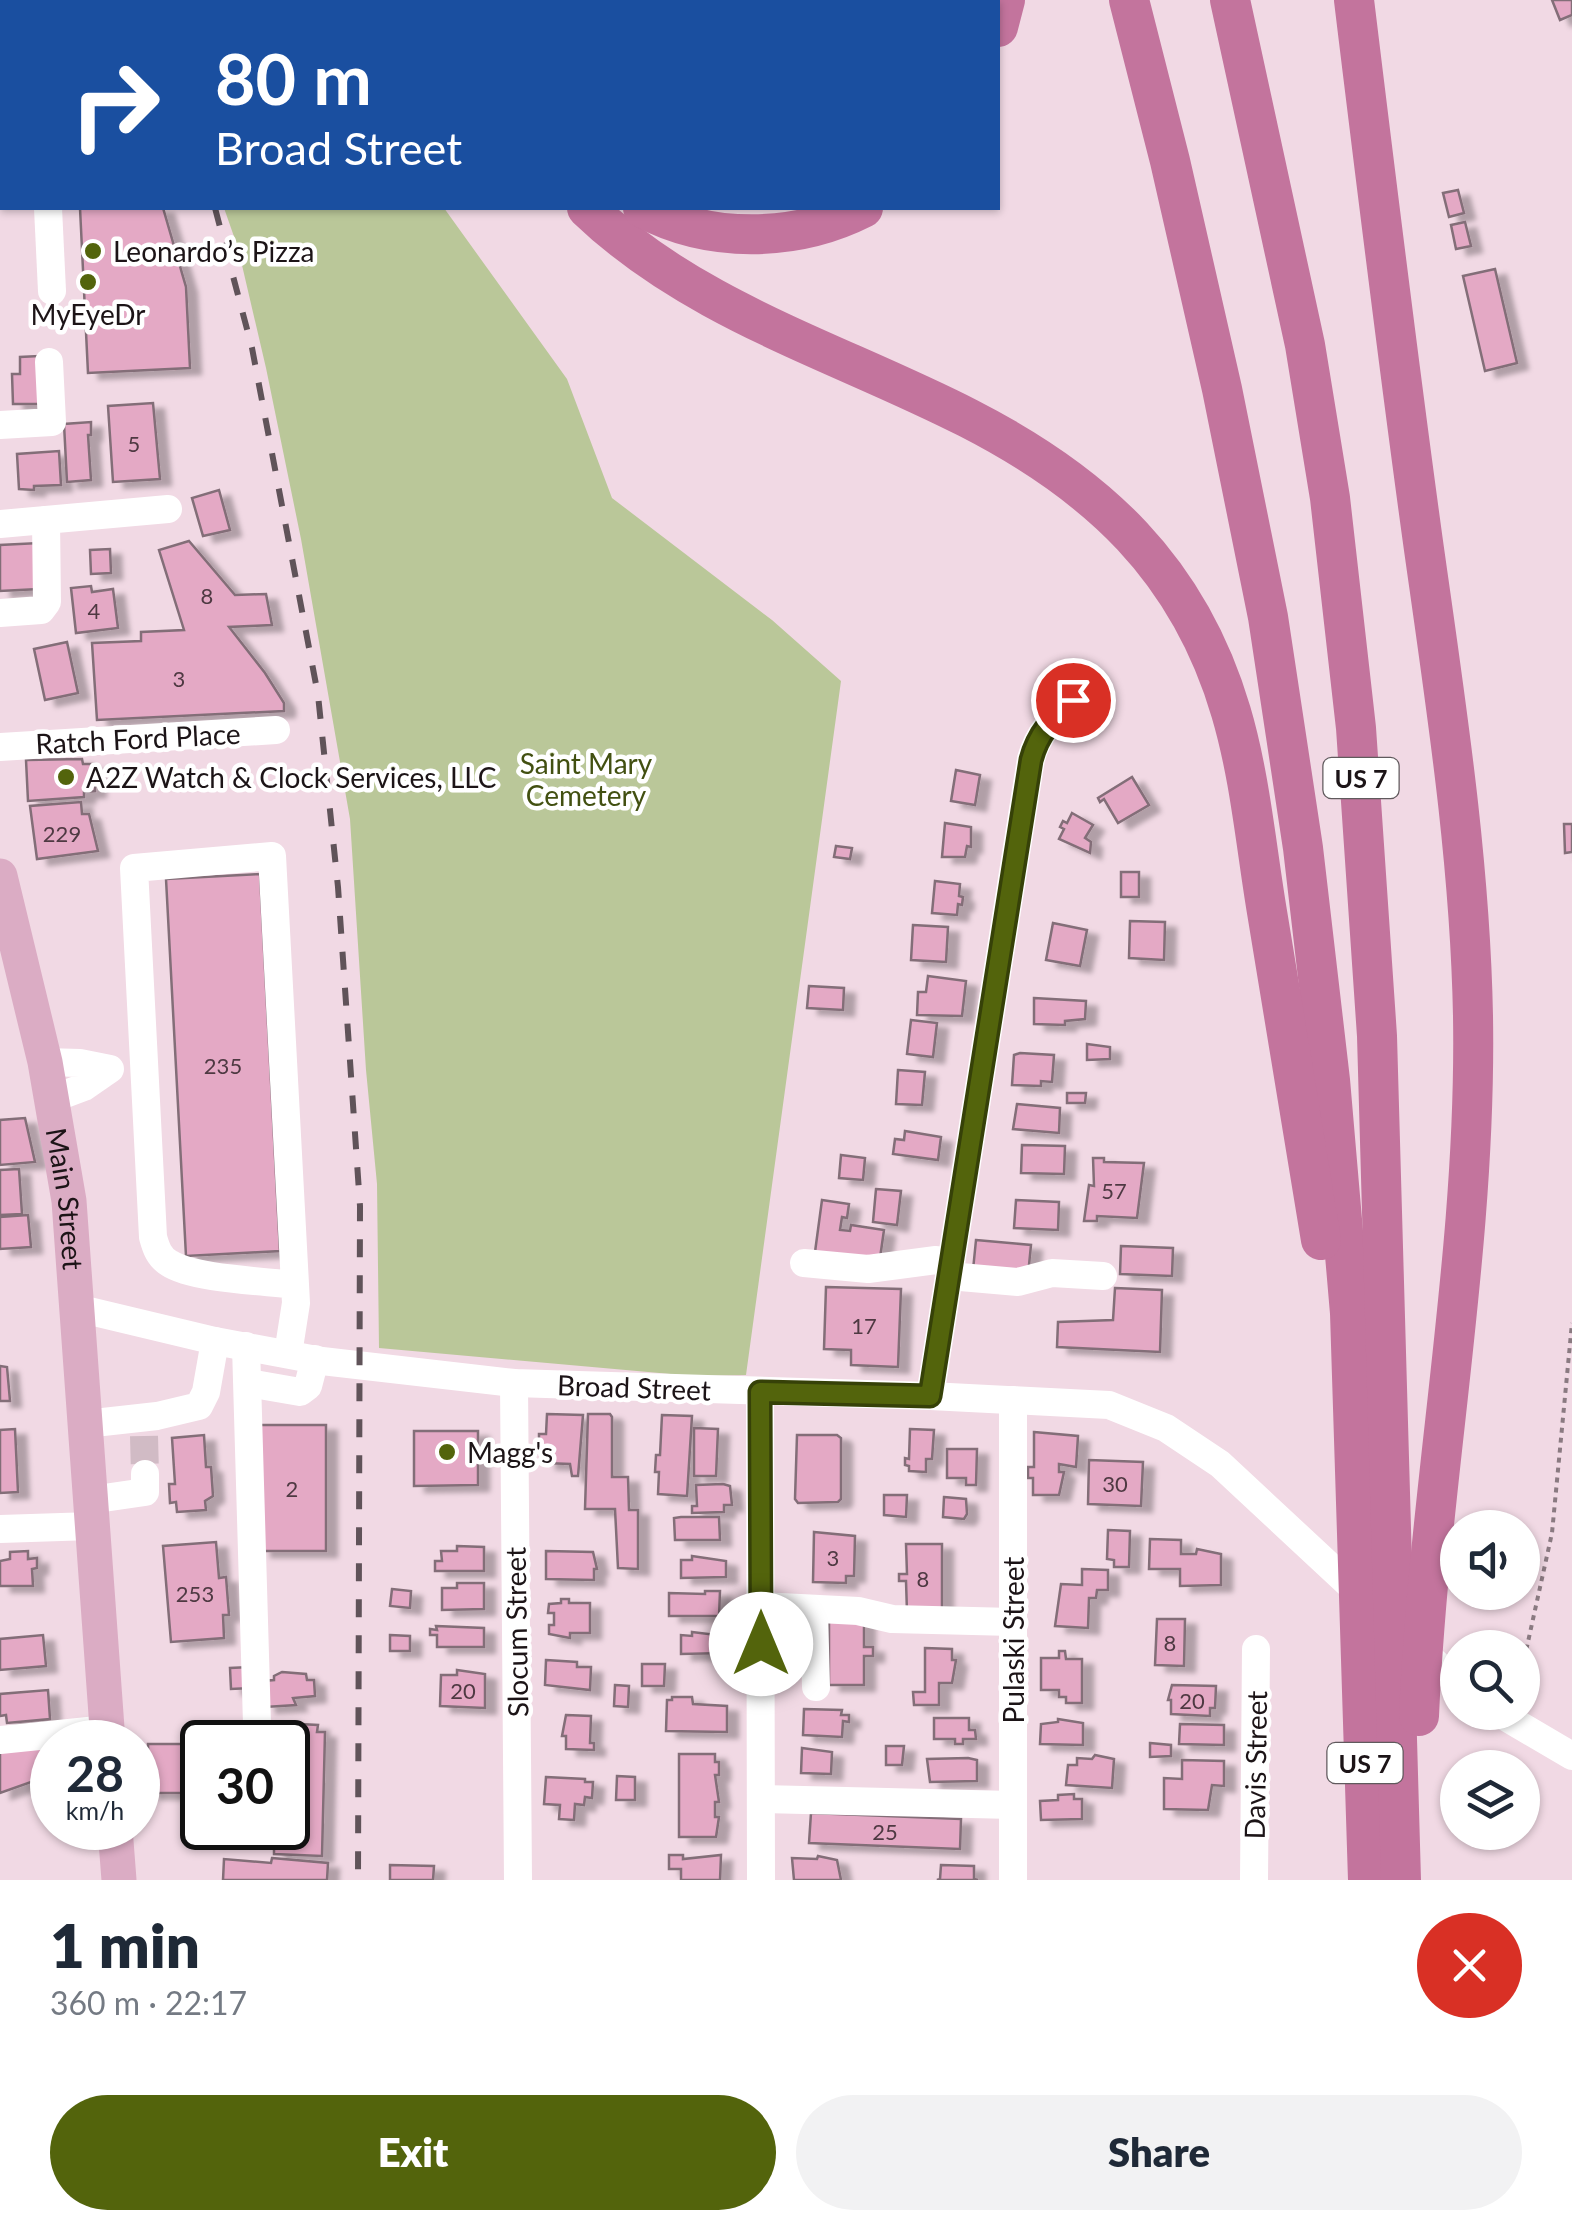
<!DOCTYPE html>
<html lang="en">
<head>
<meta charset="utf-8">
<style>
	:root { --surface:#fff; --page:#f2f2f3; --text:#1f2937; --muted:#747a83; --accent:#53640c }
	body { margin:0; font-family:Lato,sans-serif; background:var(--page); color:var(--text); height:100vh; display:flex; flex-direction:column; font-size:38px; white-space:nowrap }
	* { box-sizing:border-box; margin:0 }
	p { font-size:32px; color:var(--muted) }
	.icon { flex:none; width:55px; height:55px; fill:none; stroke:currentColor; stroke-width:2; stroke-linecap:round; stroke-linejoin:round }
	.map { position:relative; height:1880px; overflow:hidden }
	.panel { display:flex; flex-direction:column; background:var(--surface); flex:1 }
	.panel>* { flex:none }
	.hud { position:absolute; left:0px; top:0px; width:1000px; height:210px; box-shadow:0 2px 8px #0004; background:#1a4fa0; color:#fff; overflow:hidden }
	.controls { position:absolute; left:1440px; top:1510px; display:grid; gap:20px }
	.controls a { display:grid; place-items:center; width:100px; height:100px; border-radius:50%; background:var(--surface); box-shadow:0 2px 8px #0004; font-size:50px }
	.speed { position:absolute; left:30px; top:1720px; display:flex; gap:20px; font-size:50px; font-weight:700; text-align:center }
	.speed>* { display:grid; place-content:center; width:130px; height:130px; border-radius:50%; background:var(--surface); box-shadow:0 2px 8px #0004; line-height:1 }
	.speed small { font-size:25px; font-weight:400 }
	.speed .limit { border:5px solid #111; border-radius:15px; background:#fff; color:#111 }
	.pin { position:absolute; display:grid; place-items:center; width:85px; height:85px; color:#fff; margin:-42px; border:5px solid #fff; border-radius:50%; box-shadow:0 2px 10px #0007 }
	.me { position:absolute; width:110px; margin:-55px; rotate:0deg; stroke-linejoin:round; filter:drop-shadow(0 0 8px #0008) }
	.turn { display:flex; align-items:center; gap:35px; height:210px; padding:0 50px; font-size:45px }
	.turn .icon { width:130px; height:130px; stroke-width:2.5 }
	.turn b { display:block; font-size:70px; line-height:85px }
	.round { display:grid; place-items:center; flex:none; width:105px; height:105px; border-radius:52px; background:var(--page) }
	.overview { display:flex; align-items:center; justify-content:space-between; height:170px; padding:0 50px }
	h1 { font-size:60px; font-weight:800; line-height:75px }
	.action { display:flex; gap:20px; margin-top:auto; padding:20px 50px }
	.action a { flex:1; height:115px; border-radius:60px; background:var(--accent); color:#fff; font-size:40px; font-weight:800; line-height:115px; text-align:center }
	.action a+a { background:var(--page); color:var(--text) }
	.map>svg:first-child { display:block }
</style>
</head>
<body>
<div class="map">
<svg width="1572" height="1880" viewBox="0 0 1572 1880">
	<defs>
		<filter id="shadow"><feDropShadow dx="11" dy="6" stdDeviation="2.5" flood-color="#0004"/></filter>
	</defs>
	<rect width="100%" height="100%" fill="#f1d9e4"/>
	<polygon fill="#bac799" points="224,208 444,208 567,379 612,498 772,620 841,681 746,1375 693,1376 379,1348 377,1184 366,1070 350,819 301,539 266,368 238,248"/>
	<g fill="#e4a9c5" stroke="#836e78" stroke-width="2.5" filter="url(#shadow)">
		<polygon points="1552,0 1572,0 1572,15 1560,20"/>
		<polygon points="1458,190 1464,213 1449,217 1443,193"/>
		<polygon points="80,208 163,208 186,287 190,368 88,373"/>
		<polygon points="1465,222 1471,246 1456,249 1451,225"/>
		<polygon points="1495,269 1517,363 1485,371 1463,276"/>
		<polygon points="39,356 40,404 13,404 12,374 20,374 20,357"/>
		<polygon points="153,403 160,479 113,482 108,406"/>
		<polygon points="91,422 91,435 88,435 91,480 67,482 64,424"/>
		<polygon points="59,451 61,485 34,486 34,490 19,489 17,454"/>
		<polygon points="219,490 230,530 203,536 192,498"/>
		<polygon points="189,541 235,595 266,594 272,625 229,627 265,673 284,703 284,711 97,720 92,643 141,641 141,632 184,630 159,550"/>
		<polygon points="39,543 39,589 0,591 0,545"/>
		<polygon points="110,549 111,573 91,574 90,550"/>
		<polygon points="91,586 92,592 113,589 118,628 76,633 71,588"/>
		<polygon points="67,642 78,693 45,700 34,649"/>
		<polygon points="82,759 83,764 94,764 95,791 84,792 84,797 28,801 26,760"/>
		<polygon points="956,770 980,775 975,805 951,801"/>
		<polygon points="1132,777 1149,805 1118,823 1104,799 1100,802 1098,798"/>
		<polygon points="81,802 82,814 89,814 98,851 37,859 30,806"/>
		<polygon points="1072,813 1093,825 1085,838 1091,842 1090,853 1059,839 1064,829 1060,827 1063,821 1067,823"/>
		<polygon points="945,823 971,827 971,847 967,846 965,857 942,857"/>
		<polygon points="1564,824 1572,824 1572,852 1565,853"/>
		<polygon points="836,846 852,848 850,859 834,857"/>
		<rect x="1121" y="872" width="18" height="25"/>
		<polygon points="260,874 280,1251 186,1256 166,879"/>
		<polygon points="935,881 960,884 959,896 963,897 962,905 958,904 957,915 932,913"/>
		<polygon points="1130,921 1165,922 1164,960 1129,958"/>
		<polygon points="1053,923 1087,930 1080,966 1046,960"/>
		<polygon points="913,925 948,927 946,962 911,960"/>
		<polygon points="928,976 966,981 962,1016 917,1015 918,992 926,992"/>
		<polygon points="809,986 844,988 843,1010 807,1008"/>
		<polygon points="1034,998 1086,1001 1085,1019 1065,1021 1065,1025 1034,1024"/>
		<polygon points="911,1020 937,1023 933,1057 907,1054"/>
		<polygon points="1087,1044 1110,1047 1110,1059 1087,1060"/>
		<polygon points="1020,1053 1054,1055 1052,1082 1041,1081 1041,1086 1012,1085 1014,1055"/>
		<polygon points="898,1070 925,1072 922,1105 896,1104"/>
		<polygon points="1067,1093 1086,1093 1085,1103 1067,1103"/>
		<polygon points="1017,1104 1060,1108 1059,1133 1013,1129"/>
		<polygon points="25,1118 35,1162 0,1165 0,1120"/>
		<polygon points="905,1131 941,1137 938,1160 893,1154 895,1139 904,1140"/>
		<polygon points="1022,1145 1065,1146 1064,1174 1021,1173"/>
		<polygon points="841,1155 865,1158 863,1180 839,1178"/>
		<polygon points="1093,1158 1104,1158 1104,1162 1144,1163 1137,1218 1097,1216 1097,1221 1084,1221 1089,1185 1094,1186"/>
		<polygon points="19,1169 22,1214 0,1215 0,1170"/>
		<polygon points="876,1189 901,1191 897,1225 873,1222"/>
		<polygon points="822,1200 849,1204 847,1218 842,1217 840,1230 850,1231 851,1225 884,1230 880,1258 815,1252"/>
		<polygon points="1016,1200 1059,1202 1058,1230 1014,1228"/>
		<polygon points="28,1215 31,1247 0,1249 0,1217"/>
		<polygon points="976,1240 1031,1245 1028,1275 973,1270"/>
		<polygon points="1121,1246 1173,1248 1172,1276 1120,1274"/>
		<polygon points="826,1287 901,1289 898,1367 851,1365 851,1350 824,1349"/>
		<polygon points="1115,1288 1162,1290 1160,1352 1057,1347 1058,1322 1113,1320"/>
		<polygon points="0,1366 7,1367 10,1401 0,1401"/>
		<polygon points="547,1414 583,1415 578,1476 572,1476 570,1464 545,1463 546,1453 539,1453 539,1434 546,1434"/>
		<polygon points="588,1414 610,1414 612,1417 612,1477 628,1477 629,1510 638,1510 638,1569 618,1568 615,1509 585,1509"/>
		<polygon points="662,1415 692,1416 687,1496 658,1494 659,1472 655,1472 656,1455 660,1455"/>
		<polygon points="259,1425 326,1425 326,1551 260,1551"/>
		<polygon points="694,1428 718,1429 716,1476 694,1476"/>
		<polygon points="15,1429 18,1492 0,1493 0,1430"/>
		<polygon points="910,1429 934,1430 932,1459 926,1459 926,1472 909,1471 909,1466 905,1465 905,1458 909,1459"/>
		<polygon points="414,1431 478,1431 478,1485 414,1486"/>
		<polygon points="1034,1432 1078,1436 1076,1467 1059,1464 1059,1472 1064,1472 1059,1495 1033,1495 1033,1478 1028,1478 1028,1467 1034,1467"/>
		<polygon points="204,1435 206,1467 211,1467 213,1496 205,1501 206,1510 177,1512 176,1502 170,1503 169,1484 175,1484 172,1438"/>
		<polygon points="797,1435 837,1435 841,1438 841,1499 838,1502 798,1503 795,1499"/>
		<polygon points="947,1449 977,1449 976,1485 966,1485 966,1478 947,1478"/>
		<polygon points="1089,1460 1143,1462 1141,1506 1088,1504"/>
		<polygon points="723,1484 730,1486 732,1505 724,1505 724,1512 692,1513 692,1506 697,1506 696,1485"/>
		<polygon points="884,1495 907,1495 906,1517 884,1515"/>
		<polygon points="944,1497 966,1499 967,1514 964,1519 943,1517"/>
		<polygon points="681,1517 719,1517 720,1540 675,1540 674,1518"/>
		<polygon points="1108,1530 1130,1531 1129,1567 1114,1567 1114,1560 1107,1559"/>
		<polygon points="814,1532 855,1536 854,1576 846,1576 846,1583 813,1582"/>
		<polygon points="1150,1539 1181,1540 1181,1554 1196,1554 1197,1549 1221,1554 1221,1585 1180,1586 1180,1569 1149,1569"/>
		<polygon points="216,1542 219,1578 226,1577 229,1615 223,1615 224,1638 171,1642 163,1546"/>
		<polygon points="906,1544 942,1544 942,1612 907,1612 906,1581 899,1581 899,1574 907,1574"/>
		<polygon points="457,1546 484,1547 484,1571 435,1571 435,1561 442,1561 441,1551 457,1551"/>
		<polygon points="28,1551 28,1559 37,1558 37,1568 32,1569 33,1586 0,1586 0,1561 10,1559 10,1552"/>
		<polygon points="546,1551 593,1552 597,1569 594,1569 594,1580 546,1579"/>
		<polygon points="692,1556 726,1561 726,1577 681,1578 681,1560 692,1560"/>
		<polygon points="1082,1569 1108,1570 1108,1590 1097,1590 1096,1598 1089,1598 1088,1628 1055,1626 1061,1584 1082,1585"/>
		<polygon points="457,1583 484,1583 484,1609 442,1610 442,1588 457,1588"/>
		<polygon points="392,1589 411,1591 410,1608 390,1606"/>
		<polygon points="705,1591 720,1591 719,1616 669,1616 669,1593 705,1594"/>
		<polygon points="561,1599 569,1599 569,1603 590,1603 590,1633 570,1633 570,1638 549,1634 549,1625 554,1625 554,1613 548,1613 549,1604 561,1603"/>
		<polygon points="829,1617 864,1617 864,1647 873,1647 873,1656 864,1656 864,1685 829,1685"/>
		<polygon points="1157,1619 1185,1619 1184,1666 1155,1665"/>
		<polygon points="436,1626 484,1628 484,1647 437,1647 437,1635 430,1635 430,1629 437,1630"/>
		<polygon points="692,1632 725,1636 725,1653 681,1654 681,1635 692,1636"/>
		<polygon points="43,1635 46,1666 0,1670 0,1639"/>
		<polygon points="390,1635 410,1636 410,1651 390,1651"/>
		<polygon points="925,1648 952,1649 952,1660 956,1660 952,1683 939,1683 939,1705 914,1705 913,1692 925,1692"/>
		<polygon points="1059,1651 1065,1651 1066,1659 1082,1659 1082,1703 1066,1703 1066,1697 1059,1697 1059,1690 1041,1690 1041,1658 1059,1658"/>
		<polygon points="546,1660 577,1662 577,1667 591,1667 590,1690 545,1685"/>
		<polygon points="642,1664 665,1664 664,1686 642,1686"/>
		<polygon points="250,1667 251,1688 231,1689 230,1668"/>
		<polygon points="457,1670 485,1674 485,1708 440,1706 441,1675 457,1675"/>
		<polygon points="282,1672 306,1674 307,1680 314,1680 315,1696 293,1698 296,1705 265,1707 263,1681 274,1680 274,1676"/>
		<polygon points="615,1685 629,1686 628,1707 614,1706"/>
		<polygon points="1172,1685 1216,1686 1215,1708 1210,1708 1210,1716 1171,1714 1171,1700 1168,1700"/>
		<polygon points="48,1690 50,1719 7,1723 6,1715 0,1716 0,1694"/>
		<polygon points="672,1697 692,1697 693,1704 727,1706 727,1732 666,1731 667,1700 672,1700"/>
		<polygon points="804,1709 842,1710 841,1715 849,1715 849,1722 843,1721 842,1737 803,1735"/>
		<polygon points="566,1715 591,1716 590,1743 594,1743 594,1750 566,1749 566,1736 562,1736"/>
		<polygon points="934,1718 969,1718 969,1730 975,1730 976,1739 963,1739 963,1744 955,1744 955,1739 934,1739"/>
		<polygon points="1058,1719 1083,1723 1083,1745 1040,1744 1041,1724 1058,1722"/>
		<polygon points="299,1724 318,1725 317,1732 325,1732 322,1856 274,1854 274,1828 288,1828 288,1742 276,1742 277,1732 299,1732"/>
		<polygon points="1180,1724 1224,1725 1224,1745 1179,1744"/>
		<polygon points="48,1740 51,1775 0,1793 0,1748"/>
		<polygon points="1150,1743 1171,1745 1171,1756 1150,1757"/>
		<polygon points="148,1744 202,1744 202,1793 149,1793"/>
		<polygon points="886,1746 904,1746 902,1765 886,1765"/>
		<polygon points="802,1748 832,1752 831,1774 801,1773"/>
		<polygon points="679,1754 715,1754 715,1762 719,1762 719,1775 715,1775 719,1802 715,1802 715,1817 719,1817 716,1837 679,1837"/>
		<polygon points="1095,1755 1114,1759 1112,1788 1066,1785 1068,1765 1077,1765 1077,1758 1092,1759"/>
		<polygon points="968,1758 977,1760 977,1781 930,1782 927,1759"/>
		<polygon points="1182,1760 1224,1761 1224,1786 1212,1785 1208,1810 1164,1809 1164,1778 1182,1779"/>
		<polygon points="617,1776 635,1777 635,1800 616,1800"/>
		<polygon points="546,1777 585,1779 585,1782 593,1782 592,1798 585,1797 584,1805 575,1804 574,1820 559,1819 560,1805 544,1804"/>
		<polygon points="1074,1794 1074,1799 1082,1799 1082,1819 1041,1820 1040,1801 1058,1800 1058,1795"/>
		<polygon points="811,1813 961,1819 960,1849 809,1843"/>
		<polygon points="669,1855 683,1855 683,1859 721,1855 720,1880 681,1880 681,1869 669,1869"/>
		<polygon points="818,1856 837,1860 841,1880 794,1880 792,1858 817,1859"/>
		<polygon points="272,1858 328,1863 327,1880 223,1880 224,1859 271,1863"/>
		<polygon points="390,1865 434,1866 433,1880 390,1880"/>
		<polygon points="941,1865 974,1866 974,1879 978,1880 937,1880 940,1879"/>
	</g>
	<g fill="none" stroke-linecap="round" stroke-linejoin="round">
		<polyline stroke="#d1bbc5" stroke-width="28" stroke-dasharray="28 14" stroke-linecap="butt" points="144,1436 145,1474"/>
		<polyline stroke="#8a7a81" stroke-width="4" stroke-dasharray="5 5" stroke-linecap="butt" points="1522,1669 1552,1533 1572,1323"/>
		<g stroke="#fff" stroke-width="28">
			<polyline points="247,0 248,2"/>
			<polyline points="0,21 2,21"/>
			<polyline points="0,165 2,192"/>
			<polyline points="48,208 52,291"/>
			<polyline points="0,425 52,422 49,362"/>
			<polyline points="0,524 168,509"/>
			<polyline points="0,613 41,610 47,602 46,520"/>
			<polyline points="0,747 276,730"/>
			<polyline points="45,1062 80,1063 110,1069 84,1087 52,1099"/>
			<polyline points="804,1263 868,1269 936,1260 951,1263"/>
			<polyline points="949,1276 1018,1282 1052,1273 1103,1276"/>
			<polyline points="77,1308 215,1341 322,1361 514,1383 930,1396 1109,1405 1166,1428 1220,1464 1365,1599"/>
			<polyline points="246,1346 257,1724"/>
			<path d="M288,1354L296,1303L272,856L134,868L153,1237C156,1248 159,1257 169,1263C193,1279 264,1281 295,1285"/>
			<polyline points="248,1383 300,1392 308,1386 315,1359"/>
			<polyline points="514,1383 518,1880"/>
			<polyline points="760,1392 761,1880"/>
			<path d="M930,1396L1031,759C1038,733 1053,718 1073,699"/>
			<polyline points="85,1424 157,1416 199,1406 206,1392 215,1341"/>
			<polyline points="90,1500 145,1492 145,1474"/>
			<polyline points="0,1529 92,1526"/>
			<polyline points="761,1606 858,1611 892,1619 1013,1622"/>
			<polyline points="814,1609 816,1687"/>
			<polyline points="1415,1645 1458,1683"/>
			<polyline points="1497,1712 1572,1756"/>
			<polyline points="0,1740 107,1729"/>
			<polyline points="761,1799 1013,1805"/>
			<polyline points="1013,1880 1013,1400"/>
			<polyline points="1254,1880 1256,1649"/>
		</g>
		<g stroke="#dbacc4" stroke-width="35">
			<path id="s1" d="M0,876L45,1062L69,1201L108,1742"/>
			<polyline points="115,1828 119,1880"/>
		</g>
		<g stroke="#c3749d" stroke-width="40">
			<polyline points="471,0 471,2"/>
			<polyline points="500,0 500,2"/>
			<polyline points="1129,0 1170,161 1222,389 1268,617 1303,848 1330,1080 1350,1313 1368,1880"/>
			<polyline points="1230,0 1305,345 1330,498 1356,728 1377,1036 1401,1880"/>
			<path d="M1354,0C1376,181 1398,361 1423,542C1445,699 1470,857 1473,1016C1477,1250 1429,1483 1419,1716"/>
			<polyline points="998,27 1005,0"/>
			<path d="M587,208C693,310 839,352 968,418C1097,484 1189,569 1231,712C1250,776 1256,846 1267,912C1285,1021 1303,1131 1321,1240"/>
			<path d="M643,208C710,244 796,242 863,208"/>
		</g>
		<g stroke="#605359" stroke-width="6" stroke-dasharray="18 18" stroke-linecap="butt">
			<polyline points="153,0 154,2"/>
			<polyline points="215,208 252,348 318,695 338,887 360,1206 358,1880"/>
		</g>
	</g>
	<g fill="none" stroke-linecap="round" stroke-linejoin="round">
		<g stroke="#364108" stroke-width="25">
			<path id="route" d="M761,1644L760,1392L930,1396L1031,760C1038,733 1053,718 1073,700"/>
		</g>
		<use href="#route" stroke="#53640c" stroke-width="18"/>
	</g>
	<g fill="#53640c" stroke="#fff" stroke-width="4">
		<circle cx="93" cy="251" r="10"/>
		<circle cx="88" cy="282" r="10"/>
		<circle cx="66" cy="777" r="10"/>
		<circle cx="447" cy="1452" r="10"/>
	</g>
	<g text-anchor="middle" dominant-baseline="central" stroke-width="9" stroke-linejoin="round" paint-order="stroke">
		<g font-size="22" fill="#4e3942">
			<text x="134" y="443">5</text>
			<text x="207" y="595">8</text>
			<text x="94" y="610">4</text>
			<text x="179" y="678">3</text>
			<text x="62" y="833">229</text>
			<text x="223" y="1065">235</text>
			<text x="1114" y="1190">57</text>
			<text x="864" y="1325">17</text>
			<text x="1115" y="1483">30</text>
			<text x="292" y="1488">2</text>
			<text x="833" y="1557">3</text>
			<text x="923" y="1578">8</text>
			<text x="195" y="1593">253</text>
			<text x="1170" y="1642">8</text>
			<text x="463" y="1690">20</text>
			<text x="1192" y="1700">20</text>
			<text x="885" y="1831">25</text>
		</g>
		<g fill="#fff" stroke="#605a5d" stroke-width="2.5">
			<rect x="1323.5" y="758" width="75" height="40" rx="8"/>
			<rect x="1327.5" y="1743" width="75" height="40" rx="8"/>
		</g>
		<g font-size="25" font-weight="bold" fill="#1c1417">
			<text x="1361" y="778">US 7</text>
			<text x="1365" y="1763">US 7</text>
		</g>
		<g font-size="28" fill="#1c1417" stroke="#fff" text-anchor="start">
			<text x="113" y="251">Leonardo’s Pizza</text>
			<text x="88" y="314" text-anchor="middle">MyEyeDr</text>
			<text x="86" y="777">A2Z Watch &amp; Clock Services, LLC</text>
			<text x="467" y="1452">Magg's</text>
		</g>
		<g font-size="28" fill="#1c1417" stroke="#fff">
			<text transform="translate(138 738) rotate(-3)">Ratch Ford Place</text>
			<text stroke="none"><textPath href="#s1" startOffset="330">Main Street</textPath></text>
			<text transform="translate(634 1387) rotate(2)">Broad Street</text>
			<text transform="translate(516 1632) rotate(-91)">Slocum Street</text>
			<text transform="translate(1013 1640) rotate(-90)">Pulaski Street</text>
			<text transform="translate(1255 1765) rotate(-89)">Davis Street</text>
		</g>
		<g font-size="28" fill="#425011" stroke="#fff">
			<text x="586" y="763">Saint Mary<tspan x="586" dy="32">Cemetery</tspan></text>
		</g>
	</g>
</svg>
<div class="controls">
<a><svg class="icon" aria-label="sound" viewBox="0 0 24 24"><path d="M4 9h4l5-4v14l-5-4H4zM17 9q2 3 0 6"/></svg></a>
<a><svg class="icon" aria-label="search" viewBox="0 0 24 24"><circle cx="10" cy="10" r="6"/><path d="M15 15l6 6"/></svg></a>
<a><svg class="icon" aria-label="layers" viewBox="0 0 24 24"><path d="M12 4l9 5-9 5-9-5zM3 14l9 5 9-5"/></svg></a>
</div>
<div class="speed"><div>28<small>km/h</small></div><div class="limit">30</div></div>
<div class="pin" style="left:1073px;top:700px;background:#d93025"><svg class="icon" aria-label="arrive" viewBox="0 0 24 24"><path d="M6 21V4h12l-3 4 3 4H6"/></svg></div>
<svg class="me" style="left:761px;top:1644px" viewBox="-20 -20 40 40"><circle r="19" fill="#fff"/><path d="M0-13L10 11 0 6-10 11z" fill="#53640c"/></svg>
<div class="hud">
<div class="turn"><svg class="icon" aria-label="right" viewBox="0 0 24 24"><path d="M7 20v-9h11M14 6l5 5-5 5"/></svg><div><b>80 m</b>Broad Street</div></div>
</div>
</div>
<section class="panel">
<div class="overview"><div><h1>1 min</h1><p>360 m · 22:17</p></div><a class="round" style="background:#d93025;color:#fff"><svg class="icon" aria-label="close" viewBox="0 0 24 24"><path d="M6 6l12 12M18 6L6 18"/></svg></a></div>
<div class="action"><a>Exit</a><a>Share</a></div>
</section>
</body>
</html>
